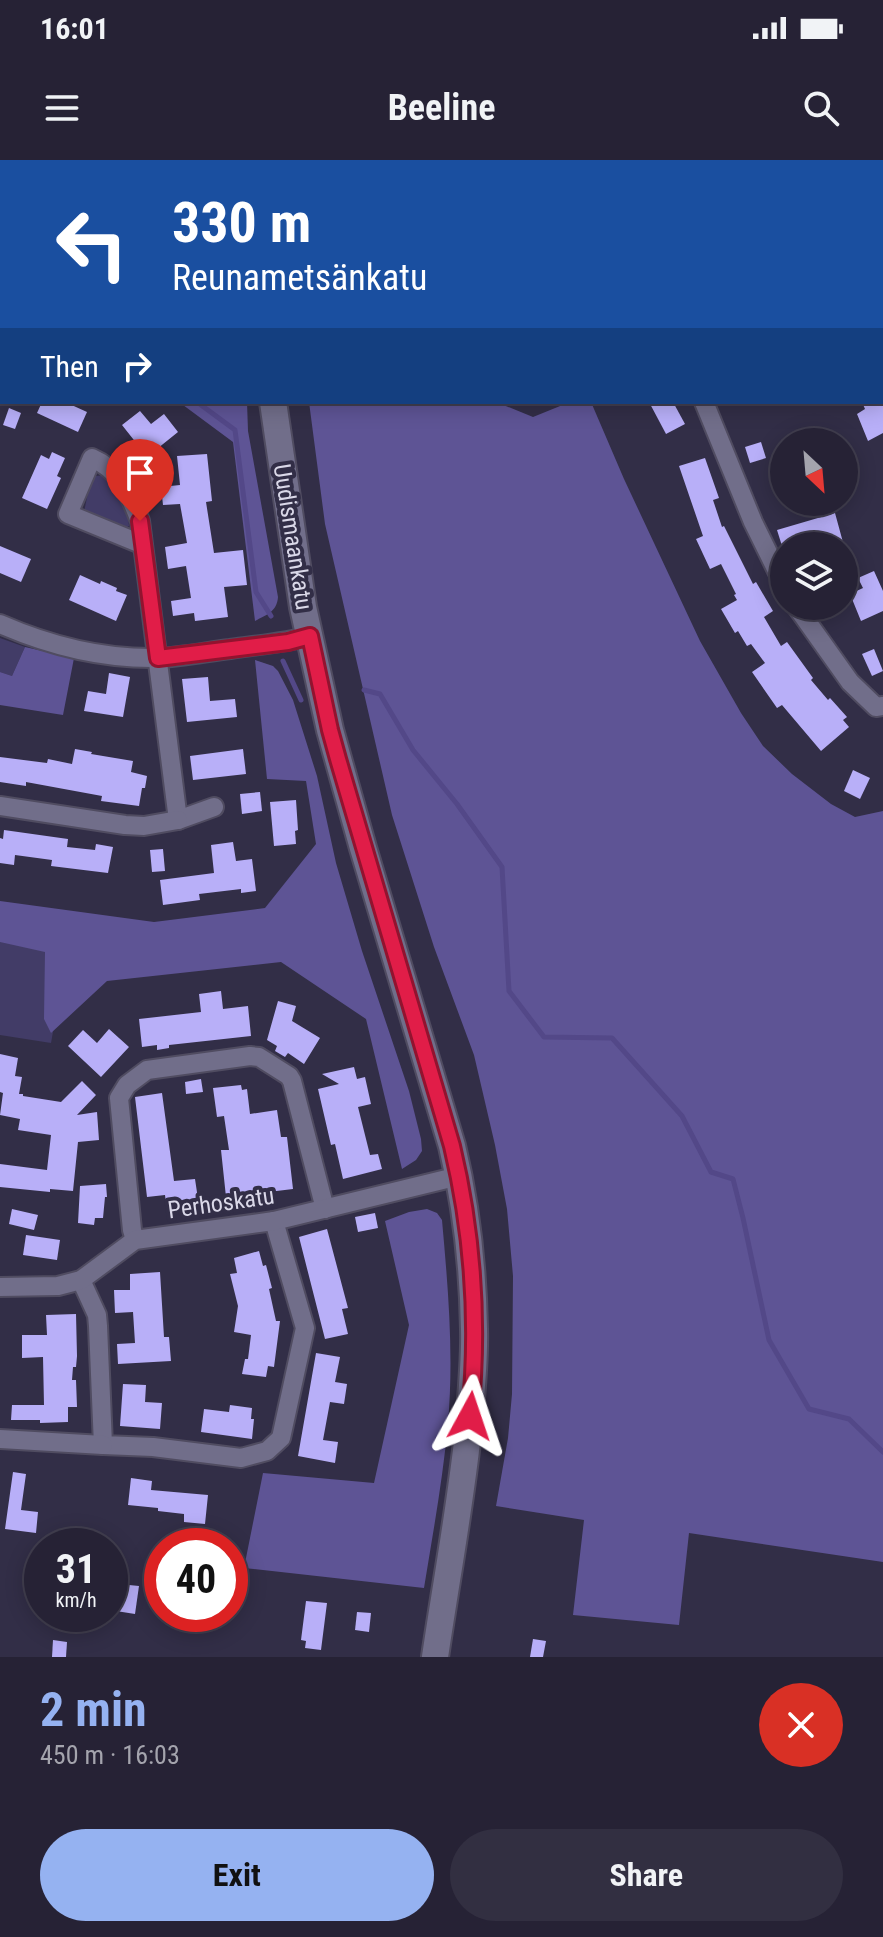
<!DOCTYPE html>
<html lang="en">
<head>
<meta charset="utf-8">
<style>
	:root { --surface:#262235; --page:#322f41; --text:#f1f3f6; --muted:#a4a4ad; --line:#423f50; --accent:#95b2f1 }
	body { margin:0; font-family:"Roboto Condensed",sans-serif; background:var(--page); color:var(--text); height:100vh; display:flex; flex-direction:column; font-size:30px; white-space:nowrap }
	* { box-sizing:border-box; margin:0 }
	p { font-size:26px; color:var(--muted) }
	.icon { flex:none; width:44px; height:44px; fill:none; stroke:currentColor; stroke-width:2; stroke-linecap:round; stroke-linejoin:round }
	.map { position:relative; height:1497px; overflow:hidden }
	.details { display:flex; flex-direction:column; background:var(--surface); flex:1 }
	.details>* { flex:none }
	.top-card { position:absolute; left:0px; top:0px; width:884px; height:244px; box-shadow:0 4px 20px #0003,0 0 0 2px var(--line); background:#1a4fa0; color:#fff; overflow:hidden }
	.needle { width:52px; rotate:154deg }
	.buttons { position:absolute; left:770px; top:268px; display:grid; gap:16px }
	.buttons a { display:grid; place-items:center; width:88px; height:88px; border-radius:50%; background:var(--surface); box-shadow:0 4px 20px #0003,0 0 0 2px var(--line); font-size:40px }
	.speed { position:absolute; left:24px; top:1368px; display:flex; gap:16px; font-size:40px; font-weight:700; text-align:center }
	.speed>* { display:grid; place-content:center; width:104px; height:104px; border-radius:50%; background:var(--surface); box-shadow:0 4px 20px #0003,0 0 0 2px var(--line); line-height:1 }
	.speed small { font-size:20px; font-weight:400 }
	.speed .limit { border:12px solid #d22; background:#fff; color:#111 }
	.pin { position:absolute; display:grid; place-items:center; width:68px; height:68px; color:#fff; margin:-82px -34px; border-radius:50% 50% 50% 0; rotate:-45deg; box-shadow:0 0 8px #0007 }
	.pin .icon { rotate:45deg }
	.me { position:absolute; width:88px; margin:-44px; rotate:5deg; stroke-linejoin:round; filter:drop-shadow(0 0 6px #0008) }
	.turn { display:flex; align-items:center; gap:28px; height:168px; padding:0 40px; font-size:36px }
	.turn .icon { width:104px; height:104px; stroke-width:2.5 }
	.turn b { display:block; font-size:56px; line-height:68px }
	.then { display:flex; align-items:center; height:76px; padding:0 40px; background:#0003; gap:16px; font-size:30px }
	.round { display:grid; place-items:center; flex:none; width:84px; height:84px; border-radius:42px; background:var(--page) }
	.head { display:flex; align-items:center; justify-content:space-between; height:136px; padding:0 40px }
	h1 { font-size:48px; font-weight:700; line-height:60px; color:var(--accent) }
	.cta { display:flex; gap:16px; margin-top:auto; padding:16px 40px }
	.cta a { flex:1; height:92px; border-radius:48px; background:var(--accent); color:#111; font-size:32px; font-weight:700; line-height:92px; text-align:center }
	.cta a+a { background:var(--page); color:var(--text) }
	.status { display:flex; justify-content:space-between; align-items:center; height:56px; padding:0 40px; background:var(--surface); direction:ltr }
	.status svg { height:22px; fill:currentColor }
	header { display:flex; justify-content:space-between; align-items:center; height:104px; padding:0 40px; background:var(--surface); font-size:36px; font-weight:700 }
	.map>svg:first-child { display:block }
</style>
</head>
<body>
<div class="status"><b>16:01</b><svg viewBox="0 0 49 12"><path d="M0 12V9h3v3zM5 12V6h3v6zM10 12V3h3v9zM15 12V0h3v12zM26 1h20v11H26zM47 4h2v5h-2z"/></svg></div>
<header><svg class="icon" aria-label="menu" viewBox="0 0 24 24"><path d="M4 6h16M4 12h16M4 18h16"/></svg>Beeline<svg class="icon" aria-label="search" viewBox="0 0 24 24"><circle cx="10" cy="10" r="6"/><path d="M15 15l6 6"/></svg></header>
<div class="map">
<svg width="883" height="1497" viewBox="0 0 883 1497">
	<rect width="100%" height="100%" fill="#322e47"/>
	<g fill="#423c67">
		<polygon points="105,315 110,319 128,355 129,366 122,370 84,352 90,323 96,316"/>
		<polygon points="0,478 25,487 12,516 0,512"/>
		<polygon points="0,766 70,779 51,883 0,875"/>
	</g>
	<g fill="#5e5495">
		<path d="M179,242H247L248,271L278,437C277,452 266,455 255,461L233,282Z"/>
		<polygon points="309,242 496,242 533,257 570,242 591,242 624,319 700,481 741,553 763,586 792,614 831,644 855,657 883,651 883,1402 689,1373 679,1465 573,1455 584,1360 496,1346 508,1278 512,1234 513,1116 507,1049 495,985 474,895 434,787 392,655 325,364"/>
		<polygon points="25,487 74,498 63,555 0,545 0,512 12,516"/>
		<polygon points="255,500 273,506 278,511 293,540 317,616 336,703 362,791 409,931 421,979 422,991 416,1000 402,1009 366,859 281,802 107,821 51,873 44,859 45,792 0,782 0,741 154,762 265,748 316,684 306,621 267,619"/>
		<path d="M427,1049L437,1053L442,1060C448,1127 454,1195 448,1263C443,1318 433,1373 424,1428L244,1408L263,1313L374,1323L409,1165L385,1061L409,1052Z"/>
	</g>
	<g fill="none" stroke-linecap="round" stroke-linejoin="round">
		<g stroke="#534888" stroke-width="5">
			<polyline points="0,153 2,153"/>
			<polyline points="197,242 235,270 256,432 271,456"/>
			<polyline points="283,501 301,540"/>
			<polyline points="364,530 380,534 413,590 457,644 502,707 509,831 544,877 612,878 682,956 711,1012 733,1019 743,1058 769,1180 809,1249 849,1259 883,1292"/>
		</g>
	</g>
	<g fill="#b8aff8">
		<polygon points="42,242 65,242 87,252 78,272 37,253"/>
		<polygon points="649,242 673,242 685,264 666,274"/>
		<polygon points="862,242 883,242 883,273 868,281 857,254 865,249"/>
		<polygon points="9,248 21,253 15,269 3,265"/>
		<polygon points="140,251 151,264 164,254 178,272 137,305 128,292 137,284 122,265"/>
		<polygon points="761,282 766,298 750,303 745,287"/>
		<polygon points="52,292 65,298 57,316 61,318 47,349 22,338 41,295 49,299"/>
		<polygon points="207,294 212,341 206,342 214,393 243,390 247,425 224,427 228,457 195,461 194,453 173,456 171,441 191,438 186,406 168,409 165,387 187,383 180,344 163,345 161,327 180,325 177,296"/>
		<polygon points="705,298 719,338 713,340 722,367 724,366 753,424 756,422 773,451 764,457 781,486 787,482 813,518 811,520 828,540 830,538 847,557 843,560 849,567 821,591 782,545 777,548 752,512 765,503 751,484 747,486 738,471 735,473 721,449 737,440 734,435 736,434 721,404 710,409 696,379 703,376 679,306"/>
		<polygon points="835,353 844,386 822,386 820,381 804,386 782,386 777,370"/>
		<polygon points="0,386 31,399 21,422 0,413"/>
		<polygon points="874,411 883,431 883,451 861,461 850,434 863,428 858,418"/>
		<polygon points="80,415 100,424 101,421 117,428 116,431 127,435 116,461 69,440"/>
		<polygon points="874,489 883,511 872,516 862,494"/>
		<polygon points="109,513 130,517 123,557 84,551 88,531 106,534"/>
		<polygon points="208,517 210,541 235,539 237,557 187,562 182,519"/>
		<polygon points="75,589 92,592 91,594 133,601 131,612 147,616 145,628 142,628 139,646 101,641 102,636 26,622 26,626 0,622 0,597 47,603 48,599 72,604"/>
		<polygon points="243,589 246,614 193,620 190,596"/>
		<polygon points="853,610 870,618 860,639 844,631"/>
		<polygon points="260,632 262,651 242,654 240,634"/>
		<polygon points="296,640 298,670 295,671 296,684 274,686 270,642"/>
		<polygon points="4,670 68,679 67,687 95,690 96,684 113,687 108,713 51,706 52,700 15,695 14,705 0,703 0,678 3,679"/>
		<polygon points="233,682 236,701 252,699 256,731 241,733 241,729 199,734 200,740 163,745 160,720 214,713 211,685"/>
		<polygon points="163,689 165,711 152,712 150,690"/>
		<polygon points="221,831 223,849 248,846 251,876 169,885 169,888 157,890 157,885 142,887 139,859 201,852 199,834"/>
		<polygon points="278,841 296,846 292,861 320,878 304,904 288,893 285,897 275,891 277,886 267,880"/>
		<polygon points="109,869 129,887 101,917 68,886 83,870 97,883"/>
		<polygon points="0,894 18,898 15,916 22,917 19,934 23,934 23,936 61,942 82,921 96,935 77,955 97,952 99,980 78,982 73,1031 50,1029 50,1032 0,1027 0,1004 47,1010 51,975 18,970 20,959 0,955 3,933 0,932"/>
		<polygon points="354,907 357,919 365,917 371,944 358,947 370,995 378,994 382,1009 343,1019 335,984 331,985 318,929 339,924 322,914"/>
		<polygon points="201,919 203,932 186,934 185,922"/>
		<polygon points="241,925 242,930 247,929 250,954 277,950 281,977 287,977 293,1029 226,1037 221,990 229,990 224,956 217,957 213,928"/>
		<polygon points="162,933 174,1021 195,1019 198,1039 166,1043 165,1035 147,1037 135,937"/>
		<polygon points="106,1024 107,1037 105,1037 103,1058 95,1058 94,1065 78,1063 80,1026"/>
		<polygon points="12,1049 38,1055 34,1070 9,1064"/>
		<polygon points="375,1053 378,1068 358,1072 355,1057"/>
		<polygon points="327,1069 348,1148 342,1149 348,1174 325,1179 299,1077"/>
		<polygon points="26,1075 60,1080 57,1100 23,1095"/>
		<polygon points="259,1091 263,1106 266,1105 272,1128 269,1129 276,1161 280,1161 274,1207 268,1206 266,1217 242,1214 245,1199 248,1199 251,1175 234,1172 238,1146 230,1114 237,1113 234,1098"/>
		<polygon points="160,1112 164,1177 169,1177 171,1201 118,1204 117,1184 135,1183 133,1152 115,1153 114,1130 130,1130 130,1114"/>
		<polygon points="76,1154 77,1196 76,1207 73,1207 72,1220 76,1220 77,1247 68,1247 68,1262 40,1263 40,1260 11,1260 12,1245 44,1245 43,1197 22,1198 22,1175 47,1175 46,1155"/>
		<polygon points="316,1193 340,1197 335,1222 347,1224 344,1244 330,1242 323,1280 338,1282 335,1303 298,1296"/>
		<polygon points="123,1224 146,1225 145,1242 162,1243 160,1269 120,1266"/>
		<polygon points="230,1245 252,1248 251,1259 254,1259 252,1279 201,1272 204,1249 229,1252"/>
		<polygon points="13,1312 26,1314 21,1350 38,1352 36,1373 5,1369"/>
		<polygon points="131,1318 152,1321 151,1330 208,1335 205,1364 184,1362 184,1354 158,1351 158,1348 128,1345"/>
		<polygon points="119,1424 139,1426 135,1454 116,1451"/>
		<polygon points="306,1441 327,1443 321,1490 305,1488 306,1481 301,1480"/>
		<polygon points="357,1452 371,1453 369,1472 355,1470"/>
		<polygon points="533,1479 546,1481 543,1497 530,1497"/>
		<polygon points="53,1480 67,1482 66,1497 52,1497"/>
	</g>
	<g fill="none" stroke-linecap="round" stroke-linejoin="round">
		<g stroke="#504c61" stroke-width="22">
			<g id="street">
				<polyline points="109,0 109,2"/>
				<polyline points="21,2 22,0"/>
				<polyline points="679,2 680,0"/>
				<polyline points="882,148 883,151"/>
				<polyline points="704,242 753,362 784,425"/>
				<path d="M141,384L68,354L92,298C120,310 129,333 140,361L178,660L214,647"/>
				<polyline points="796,446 850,522 876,547 883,546"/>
				<path d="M0,464C48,485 103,499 157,498C181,497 206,492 230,489C257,485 284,483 310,476"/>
				<polyline points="0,646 125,665 144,666 178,660"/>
				<polyline points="135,1080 132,1070 119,938 127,925 147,910 250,896 259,897 289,916 292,921 325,1049"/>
				<polyline points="81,1120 97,1155 98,1166 103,1285 153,1287 241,1298 267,1291 281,1278 305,1168 274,1061"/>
				<polyline points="0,1127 58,1126 81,1120 135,1080 274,1061 459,1016"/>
				<polyline points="0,1279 103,1285"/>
			</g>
		</g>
		<g stroke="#504c61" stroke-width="30">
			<g id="secondary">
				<polyline points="256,2 256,0"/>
				<path d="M273,242L303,447L330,570L363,688L452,986C466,1045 473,1108 474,1169C475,1203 471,1238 468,1273C460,1348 446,1422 435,1497"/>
			</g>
		</g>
		<use href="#street" stroke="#716e8a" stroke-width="18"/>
		<use href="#secondary" stroke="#716e8a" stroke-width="26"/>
	</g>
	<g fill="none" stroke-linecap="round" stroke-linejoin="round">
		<g stroke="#92132f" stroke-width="20">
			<path id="route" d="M140,361L158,498L288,482L310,476L330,570L338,599L452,986C473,1074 479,1166 470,1256"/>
		</g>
		<use href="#route" stroke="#e11d48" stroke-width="14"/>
	</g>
	<g text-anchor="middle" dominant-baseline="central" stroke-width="8" stroke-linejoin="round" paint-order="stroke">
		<g font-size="24" fill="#dad8e8" stroke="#322e47">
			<text transform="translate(293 377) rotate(81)">Uudismaankatu</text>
			<text transform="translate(221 1043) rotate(-8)">Perhoskatu</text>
		</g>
	</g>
</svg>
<div class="buttons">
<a><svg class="needle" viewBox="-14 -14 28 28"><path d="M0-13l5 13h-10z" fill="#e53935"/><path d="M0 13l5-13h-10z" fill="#a4a4ad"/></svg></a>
<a><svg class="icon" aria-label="layers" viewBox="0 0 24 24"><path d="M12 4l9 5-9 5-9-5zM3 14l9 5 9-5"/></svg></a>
</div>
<div class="speed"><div>31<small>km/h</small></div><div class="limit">40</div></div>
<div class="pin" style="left:140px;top:361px;background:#d93025"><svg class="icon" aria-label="arrive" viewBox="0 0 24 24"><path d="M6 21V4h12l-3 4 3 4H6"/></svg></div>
<svg class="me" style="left:470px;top:1256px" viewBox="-20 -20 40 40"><path d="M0-17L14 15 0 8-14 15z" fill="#e11d48" stroke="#fff" stroke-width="4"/></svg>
<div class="top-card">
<div class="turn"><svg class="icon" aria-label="left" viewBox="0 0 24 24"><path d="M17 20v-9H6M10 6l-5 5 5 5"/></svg><div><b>330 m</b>Reunametsänkatu</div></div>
<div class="then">Then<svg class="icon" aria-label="right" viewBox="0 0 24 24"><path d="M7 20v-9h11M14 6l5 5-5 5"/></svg></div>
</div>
</div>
<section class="details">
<div class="head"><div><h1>2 min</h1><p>450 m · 16:03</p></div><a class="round" style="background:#d93025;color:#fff"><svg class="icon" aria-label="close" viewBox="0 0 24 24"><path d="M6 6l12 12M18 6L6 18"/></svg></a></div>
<div class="cta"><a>Exit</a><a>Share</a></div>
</section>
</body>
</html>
